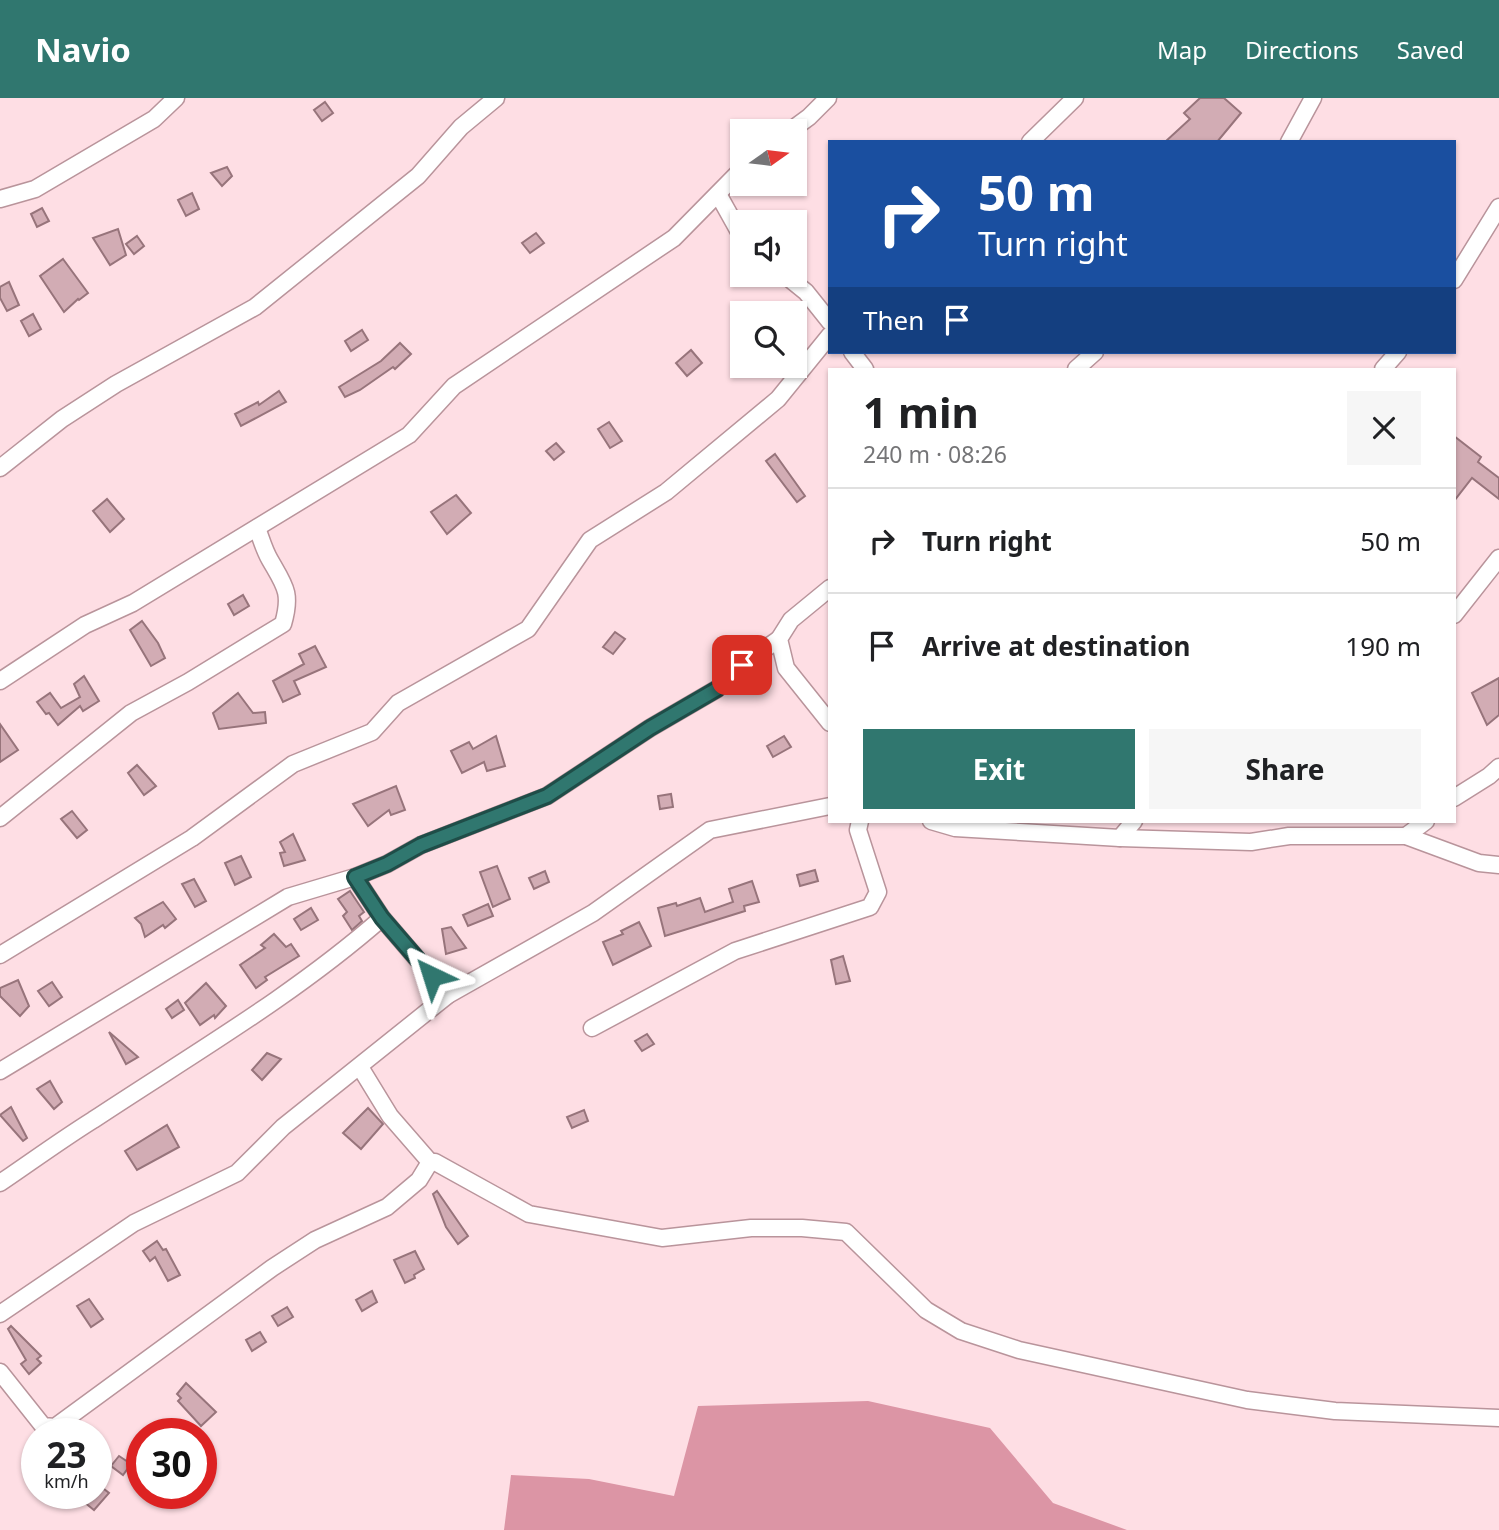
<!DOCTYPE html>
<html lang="en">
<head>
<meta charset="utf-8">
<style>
	:root { --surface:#fff; --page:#f6f6f6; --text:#202124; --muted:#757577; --line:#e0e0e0; --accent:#30776f }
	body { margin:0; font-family:"Noto Sans",sans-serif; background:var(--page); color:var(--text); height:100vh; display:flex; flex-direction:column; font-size:26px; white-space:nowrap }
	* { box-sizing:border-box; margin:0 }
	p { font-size:23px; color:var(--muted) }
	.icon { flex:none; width:38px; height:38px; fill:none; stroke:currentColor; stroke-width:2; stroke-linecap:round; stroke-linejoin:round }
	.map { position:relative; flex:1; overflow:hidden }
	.details { position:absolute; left:828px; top:270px; width:628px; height:455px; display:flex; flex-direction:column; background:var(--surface); border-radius:0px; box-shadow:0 2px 5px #0004 }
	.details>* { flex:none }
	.guide { position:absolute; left:828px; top:42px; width:628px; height:214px; border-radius:0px; box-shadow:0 2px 5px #0004; background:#1a4fa0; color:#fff; overflow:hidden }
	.needle { width:46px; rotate:76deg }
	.controls { position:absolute; left:730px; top:21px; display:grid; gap:14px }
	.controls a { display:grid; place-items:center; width:77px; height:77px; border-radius:0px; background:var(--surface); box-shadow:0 2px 5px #0004; font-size:35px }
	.speed { position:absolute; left:21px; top:1320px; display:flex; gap:14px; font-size:35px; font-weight:700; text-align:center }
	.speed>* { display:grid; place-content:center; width:91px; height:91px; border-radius:50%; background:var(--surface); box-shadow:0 2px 5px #0004; line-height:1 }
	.speed small { font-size:18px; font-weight:400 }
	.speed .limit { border:10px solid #d22; background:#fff; color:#111 }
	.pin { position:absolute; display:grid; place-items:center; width:60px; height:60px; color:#fff; margin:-30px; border-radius:14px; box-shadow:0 4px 10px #0006 }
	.me { position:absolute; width:77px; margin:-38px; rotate:319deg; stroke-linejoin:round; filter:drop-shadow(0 0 5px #0008) }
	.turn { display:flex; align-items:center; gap:24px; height:147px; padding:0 35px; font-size:32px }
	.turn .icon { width:91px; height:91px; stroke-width:2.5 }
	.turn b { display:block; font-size:49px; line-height:60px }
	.then { display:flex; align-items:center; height:66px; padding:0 35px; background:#0003; gap:14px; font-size:26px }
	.round { display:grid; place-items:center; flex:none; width:74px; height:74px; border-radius:0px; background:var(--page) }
	.headline { display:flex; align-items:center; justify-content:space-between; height:119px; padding:0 35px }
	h1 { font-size:42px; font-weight:700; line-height:52px }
	.action { display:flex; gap:14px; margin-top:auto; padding:14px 35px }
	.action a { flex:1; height:80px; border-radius:0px; background:var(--accent); color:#fff; font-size:28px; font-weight:700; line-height:80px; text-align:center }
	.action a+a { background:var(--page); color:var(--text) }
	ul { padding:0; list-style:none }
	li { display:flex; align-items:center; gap:21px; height:105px; padding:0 35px; border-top:2px solid var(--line) }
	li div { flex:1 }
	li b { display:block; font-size:26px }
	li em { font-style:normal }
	header { display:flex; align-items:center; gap:42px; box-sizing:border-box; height:98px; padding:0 35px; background:var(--accent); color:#fff }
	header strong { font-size:33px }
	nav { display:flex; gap:38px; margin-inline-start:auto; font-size:24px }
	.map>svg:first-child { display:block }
</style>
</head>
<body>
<header>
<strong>Navio</strong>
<nav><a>Map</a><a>Directions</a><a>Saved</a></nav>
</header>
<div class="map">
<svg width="1499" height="1432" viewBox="0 0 1499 1432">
	<rect width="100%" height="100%" fill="#fedee4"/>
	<polygon fill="#dc95a5" points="868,1303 990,1330 1053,1405 1127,1432 504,1432 511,1377 589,1381 674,1398 698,1308"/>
	<g fill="#d2acb4" stroke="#97747b" stroke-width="2">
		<polygon points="1200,0 1224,0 1241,15 1217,44 1165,44 1190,21 1184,15"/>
		<polygon points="325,4 333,15 322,23 314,12"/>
		<polygon points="227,69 232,78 222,88 211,75"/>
		<polygon points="192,95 199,111 186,118 178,102"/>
		<polygon points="42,110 49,123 37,129 31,116"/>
		<polygon points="118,131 126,157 110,167 93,140"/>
		<polygon points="536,135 544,145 530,155 522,145"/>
		<polygon points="137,138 144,148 134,156 126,146"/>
		<polygon points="63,161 88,195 79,202 78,201 64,214 40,178"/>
		<polygon points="9,184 19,207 7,213 0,200 0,189"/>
		<polygon points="33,216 41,231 29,238 21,223"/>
		<polygon points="362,232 368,242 351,253 345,243"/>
		<polygon points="400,245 411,256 395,271 393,269 360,292 345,299 339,289 381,263"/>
		<polygon points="691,252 702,265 687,278 676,265"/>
		<polygon points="279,293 286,304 241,328 235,316 258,304 259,307"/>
		<polygon points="609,324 622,343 610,350 598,331"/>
		<polygon points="1454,338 1481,359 1478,364 1499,380 1499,401 1472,380 1454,403"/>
		<polygon points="556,345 564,354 554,362 546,353"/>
		<polygon points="775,356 805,398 797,404 766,363"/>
		<polygon points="456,397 471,415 447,436 431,414"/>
		<polygon points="107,401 124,421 110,434 93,413"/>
		<polygon points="243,497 249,508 234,517 228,506"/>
		<polygon points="142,523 158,545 165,560 151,568 130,532"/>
		<polygon points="615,534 625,541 613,556 603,549"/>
		<polygon points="315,548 326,569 294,583 300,596 283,604 273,583 304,566 299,556"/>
		<polygon points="84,578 99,603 83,613 80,608 58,627 49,615 46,616 37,604 50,595 61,610 80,599 74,586"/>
		<polygon points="1499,580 1499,617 1487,627 1472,595"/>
		<polygon points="238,595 253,615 265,614 266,625 219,631 213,615"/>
		<polygon points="0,626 18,652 0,664"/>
		<polygon points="496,638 505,668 487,673 484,664 462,675 451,653 469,644 473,651"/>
		<polygon points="784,638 791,649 773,659 767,648"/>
		<polygon points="137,667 156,688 144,697 128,675"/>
		<polygon points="396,688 405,712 391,717 389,712 368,728 353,706"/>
		<polygon points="671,696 673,709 660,711 658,698"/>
		<polygon points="72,713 87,732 77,740 61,721"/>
		<polygon points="293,736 305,762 284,768 280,755 285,754 280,744"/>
		<polygon points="241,758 251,779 235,787 225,765"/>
		<polygon points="497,768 510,801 493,809 480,774"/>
		<polygon points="815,772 818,783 800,788 797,777"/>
		<polygon points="545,773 549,784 534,791 529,780"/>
		<polygon points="194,781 206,803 195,809 182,786"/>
		<polygon points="752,783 759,804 744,808 745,813 665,838 658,810 676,805 677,808 700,800 705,814 733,804 729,791"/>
		<polygon points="350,793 364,814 359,818 362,823 352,832 343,818 347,814 338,801"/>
		<polygon points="163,804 176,821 165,830 163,827 145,839 141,826 135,820"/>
		<polygon points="488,806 493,818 468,828 463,817"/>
		<polygon points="311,810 318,822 301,832 294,821"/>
		<polygon points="639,824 651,848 613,867 603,844 623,836 621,833"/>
		<polygon points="451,829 466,850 446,856 442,831"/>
		<polygon points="274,836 286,849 291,846 299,858 265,879 267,882 256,890 240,867 265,850 261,847"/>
		<polygon points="843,858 850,883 836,886 831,862"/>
		<polygon points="18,882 29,908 20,918 0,898 0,890"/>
		<polygon points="52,884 62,899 49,908 38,893"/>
		<polygon points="206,885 226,908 215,920 214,917 200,927 185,905"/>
		<polygon points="178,902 184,912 172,920 166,911"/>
		<polygon points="109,934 138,959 126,966"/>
		<polygon points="647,936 654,946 642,953 635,943"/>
		<polygon points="267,955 281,961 262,982 252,972"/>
		<polygon points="50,983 62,1004 54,1011 37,991"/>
		<polygon points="11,1009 27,1040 23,1043 0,1017"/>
		<polygon points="368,1010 383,1026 361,1051 343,1035"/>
		<polygon points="584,1012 588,1023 572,1030 567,1019"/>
		<polygon points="167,1027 179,1049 137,1072 125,1053"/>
		<polygon points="437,1093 468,1138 458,1146 446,1129 433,1096"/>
		<polygon points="157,1143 163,1152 166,1151 180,1177 168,1183 155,1159 150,1163 143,1153"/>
		<polygon points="415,1153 424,1171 414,1177 415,1180 405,1185 394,1162"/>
		<polygon points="372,1193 377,1204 362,1213 356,1202"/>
		<polygon points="89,1201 103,1221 91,1229 77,1208"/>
		<polygon points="287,1209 293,1219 278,1228 272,1218"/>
		<polygon points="11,1228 41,1258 37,1261 41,1265 29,1276 21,1266 26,1262 8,1231"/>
		<polygon points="260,1234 266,1244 252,1253 246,1242"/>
		<polygon points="186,1285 216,1314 201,1328 178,1303 181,1300 177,1296"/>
		<polygon points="119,1358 131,1366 123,1377 111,1368"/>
		<polygon points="99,1387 109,1395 94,1412 84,1404 92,1395 96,1395"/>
	</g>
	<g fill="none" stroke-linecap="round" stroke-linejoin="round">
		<g stroke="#b9949b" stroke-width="19">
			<g id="minor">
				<polyline points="790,33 809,19 828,0"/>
				<polyline points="1030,44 1075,0"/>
				<polyline points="1289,44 1313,0"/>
				<polyline points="718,96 742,139"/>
				<polyline points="0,101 35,91 154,21 176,0"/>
				<polyline points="785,177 806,194 830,224"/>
				<polyline points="1454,182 1499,109"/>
				<polyline points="852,254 865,271"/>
				<polyline points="1076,271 1095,254"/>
				<polyline points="1383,271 1398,254"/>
				<polyline points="0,370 62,321 116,286 255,209 418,78 461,29 496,0"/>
				<polyline points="830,490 791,522 779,541 786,570 830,625"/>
				<polyline points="1454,517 1499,460"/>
				<polyline points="0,583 85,527 133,505 409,337 454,288 674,140 742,71"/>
				<polyline points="1454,700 1489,678 1499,669"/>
				<path d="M0,720L131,615L188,584L283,526C292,495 285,488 270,462C264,452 261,440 257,430"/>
				<polyline points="931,723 955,730 1120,740 1251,744 1289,738 1406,738 1479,765 1499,767"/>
				<polyline points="1406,738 1426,723"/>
				<polyline points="1120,740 1134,723"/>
				<polyline points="355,779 387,766 421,747 547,698 650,630 717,591 742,567 779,541"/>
				<polyline points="0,857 192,740 293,666 372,634 398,605 528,531 590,442 666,394 778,301 830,237"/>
				<polyline points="592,930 735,853 870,809 878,794 858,732 860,723"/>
				<polyline points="0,973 288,799 355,779 382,820 448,897"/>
				<polyline points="430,1064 435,1064 529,1116 662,1140 751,1130 802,1130 846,1134 926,1212 961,1233 1019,1252 1247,1302 1335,1313 1499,1320"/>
				<path d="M0,1085C31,1064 61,1042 93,1022C191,957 293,898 382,820"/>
				<polyline points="0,1216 134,1125 237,1075 283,1029 448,897 593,815 710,732 830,708"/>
				<polyline points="0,1274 43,1328 55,1329 272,1170 315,1142 387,1109 419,1082 430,1064 390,1018 360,969"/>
			</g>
		</g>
		<use href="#minor" stroke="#fff" stroke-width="16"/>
	</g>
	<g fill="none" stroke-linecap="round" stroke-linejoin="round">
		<g stroke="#1f4d48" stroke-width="18">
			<polyline id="route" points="432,878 382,820 355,779 387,766 421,747 547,698 650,630 717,591 742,567"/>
		</g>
		<use href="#route" stroke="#30776f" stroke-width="12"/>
	</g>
</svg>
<div class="controls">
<a><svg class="needle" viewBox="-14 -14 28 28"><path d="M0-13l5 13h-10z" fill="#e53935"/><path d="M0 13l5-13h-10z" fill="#757577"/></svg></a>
<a><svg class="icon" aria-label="sound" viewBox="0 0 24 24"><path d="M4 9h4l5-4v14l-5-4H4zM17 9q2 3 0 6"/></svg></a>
<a><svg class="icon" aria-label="search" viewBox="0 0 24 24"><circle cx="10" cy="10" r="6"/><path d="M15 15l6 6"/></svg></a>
</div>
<div class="speed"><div>23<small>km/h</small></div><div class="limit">30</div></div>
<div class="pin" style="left:742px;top:567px;background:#d93025"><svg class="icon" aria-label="arrive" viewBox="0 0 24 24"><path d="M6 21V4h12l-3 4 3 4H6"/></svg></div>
<svg class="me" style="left:432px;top:878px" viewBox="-20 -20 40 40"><path d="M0-17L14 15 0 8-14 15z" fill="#30776f" stroke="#fff" stroke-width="4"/></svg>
<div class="guide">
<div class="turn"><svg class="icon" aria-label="right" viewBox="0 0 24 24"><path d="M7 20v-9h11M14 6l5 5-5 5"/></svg><div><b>50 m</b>Turn right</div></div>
<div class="then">Then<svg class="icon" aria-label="arrive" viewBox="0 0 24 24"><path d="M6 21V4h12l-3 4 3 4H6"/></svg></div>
</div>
<section class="details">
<div class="headline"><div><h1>1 min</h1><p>240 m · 08:26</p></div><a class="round"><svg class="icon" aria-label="close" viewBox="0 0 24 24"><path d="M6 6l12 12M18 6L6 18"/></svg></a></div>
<ul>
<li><svg class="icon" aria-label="right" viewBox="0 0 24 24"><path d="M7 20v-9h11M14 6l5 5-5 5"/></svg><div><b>Turn right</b></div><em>50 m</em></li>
<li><svg class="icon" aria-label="arrive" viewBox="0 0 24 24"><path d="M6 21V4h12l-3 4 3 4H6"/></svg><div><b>Arrive at destination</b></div><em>190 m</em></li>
</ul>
<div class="action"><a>Exit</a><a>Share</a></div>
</section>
</div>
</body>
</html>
